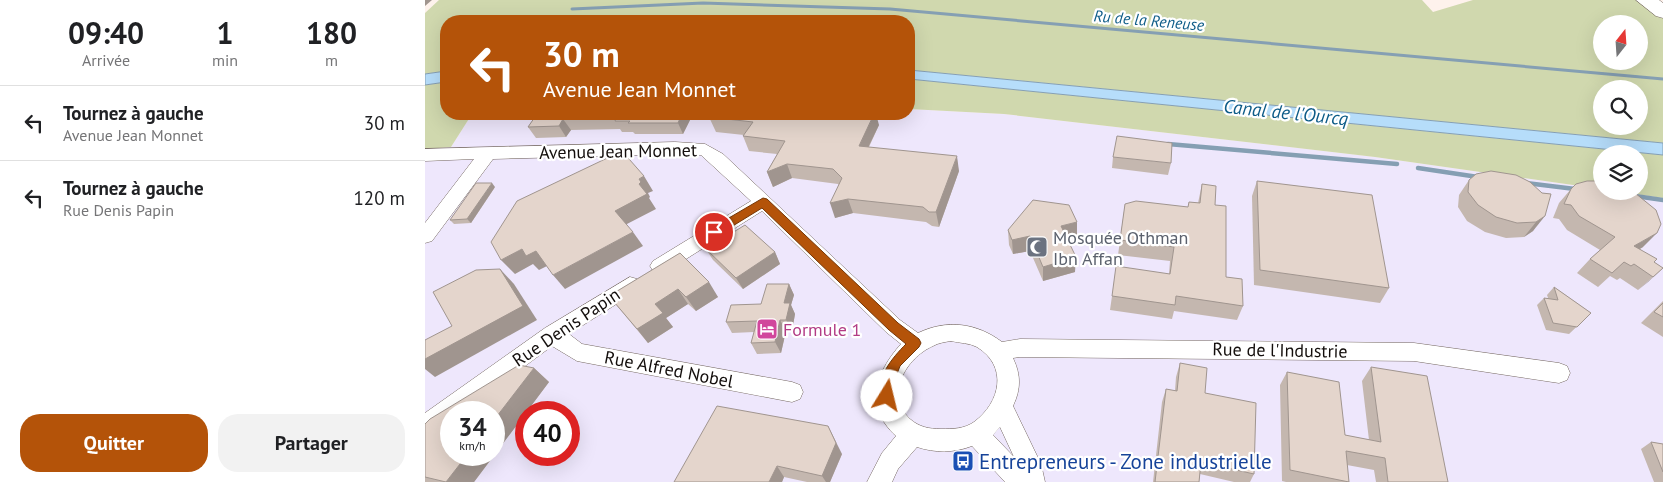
<!DOCTYPE html>
<html lang="fr">
<head>
<meta charset="utf-8">
<style>
	:root { --surface:#fff; --page:#f2f2f2; --text:#202124; --muted:#757577; --line:#e0e0e0; --accent:#b45309 }
	body { margin:0; font-family:"PT Sans",sans-serif; background:var(--page); color:var(--text); height:100vh; display:flex; flex-direction:column; font-size:19px; white-space:nowrap }
	* { box-sizing:border-box; margin:0 }
	p { font-size:16px; color:var(--muted) }
	.icon { flex:none; width:28px; height:28px; fill:none; stroke:currentColor; stroke-width:2; stroke-linecap:round; stroke-linejoin:round }
	.map { position:relative; flex:1; overflow:hidden }
	.sheet { display:flex; flex-direction:column; background:var(--surface); width:425px }
	.sheet>* { flex:none }
	.guide { position:absolute; left:15px; top:15px; width:475px; height:105px; border-radius:20px; box-shadow:0 5px 20px #0002; background:#b45309; color:#fff; overflow:hidden }
	.needle { width:32px; rotate:17deg }
	.buttons { position:absolute; left:1168px; top:15px; display:grid; gap:10px }
	.buttons a { display:grid; place-items:center; width:55px; height:55px; border-radius:50%; background:var(--surface); box-shadow:0 5px 20px #0002; font-size:25px }
	.speed { position:absolute; left:15px; top:401px; display:flex; gap:10px; font-size:25px; font-weight:700; text-align:center }
	.speed>* { display:grid; place-content:center; width:65px; height:65px; border-radius:50%; background:var(--surface); box-shadow:0 5px 20px #0002; line-height:1 }
	.speed small { font-size:12px; font-weight:400 }
	.speed .limit { border:8px solid #d22; background:#fff; color:#111 }
	.pin { position:absolute; display:grid; place-items:center; width:42px; height:42px; color:#fff; margin:-21px; border:2px solid #fff; border-radius:50%; box-shadow:0 1px 5px #0007 }
	.me { position:absolute; width:55px; margin:-28px; rotate:9deg; stroke-linejoin:round; filter:drop-shadow(0 0 4px #0008) }
	.turn { display:flex; align-items:center; gap:18px; height:105px; padding:0 20px; font-size:22px }
	.turn .icon { width:65px; height:65px; stroke-width:2.5 }
	.turn b { display:block; font-size:35px; line-height:42px }
	.eta { display:flex; justify-content:space-evenly; align-items:center; height:85px; text-align:center }
	.eta b { font-size:30px; font-weight:600; line-height:35px }
	.action { display:flex; gap:10px; margin-top:auto; padding:10px 20px }
	.action a { flex:1; height:58px; border-radius:20px; background:var(--accent); color:#fff; font-size:20px; font-weight:600; line-height:58px; text-align:center }
	.action a+a { background:var(--page); color:var(--text) }
	ul { padding:0; list-style:none }
	li { display:flex; align-items:center; gap:15px; height:75px; padding:0 20px; border-top:1px solid var(--line) }
	li div { flex:1 }
	li b { display:block; font-size:19px }
	li em { font-style:normal }
	main { display:flex; flex:1; min-height:0 }
	.map>svg:first-child { display:block }
</style>
</head>
<body>
<main>
<section class="sheet">
<div class="eta">
<div><b>09:40</b><p>Arrivée</p></div>
<div><b>1</b><p>min</p></div>
<div><b>180</b><p>m</p></div>
</div>
<ul>
<li><svg class="icon" aria-label="left" viewBox="0 0 24 24"><path d="M17 20v-9H6M10 6l-5 5 5 5"/></svg><div><b>Tournez à gauche</b><p>Avenue Jean Monnet</p></div><em>30 m</em></li>
<li><svg class="icon" aria-label="left" viewBox="0 0 24 24"><path d="M17 20v-9H6M10 6l-5 5 5 5"/></svg><div><b>Tournez à gauche</b><p>Rue Denis Papin</p></div><em>120 m</em></li>
</ul>
<div class="action"><a>Quitter</a><a>Partager</a></div>
</section>
<div class="map">
<svg width="1238" height="482" viewBox="0 0 1238 482">
	<rect width="100%" height="100%" fill="#fef2ec"/>
	<path fill="#eee7fc" fill-rule="evenodd" d="M484,109L579,114L950,157L1176,189V191L1238,198V482H0V149L26,147L47,114H484ZM26,412H69V455H26ZM101,412H144V455H101Z"/>
	<g fill="#d0d8ae" fill-rule="evenodd">
		<path d="M14,0H997L1008,12L1048,0H1213L1238,18V143L484,70V21H21V71L0,74V13ZM1176,24H1214V61H1176ZM1176,89H1214V126H1176Z"/>
		<polygon points="484,79 1238,155 1238,198 1189,191 1214,191 1214,154 1176,154 1176,189 950,157 579,114 484,109"/>
		<polygon points="21,82 21,114 47,114 26,147 0,149 0,85"/>
	</g>
	<g fill="#b6ddfa" stroke="#859fb3">
		<polygon points="484,70 1238,143 1238,155 484,79"/>
		<polygon points="21,71 21,82 0,85 0,74"/>
	</g>
	<g fill="none" stroke-linecap="round" stroke-linejoin="round">
		<polyline stroke="#859fb3" stroke-width="3" points="147,9 278,3 465,9 1238,79"/>
		<g stroke="#859fb3" stroke-width="4.5">
			<polyline points="743,144 972,164"/>
			<polyline points="993,168 1053,177"/>
			<polyline points="1101,183 1150,189"/>
			<polyline points="1210,196 1238,200"/>
		</g>
		<g stroke="#746760" stroke-width="1">
			<g id="minor">
				<path d="M250,142L280,144L298,154L475,320L493,333C522,319 552,323 577,342L595,339L989,343L1134,363L1142,366L1145,373L1142,380L1134,383L989,361L595,357L588,358C596,375 596,389 588,406L616,464L620,482H580L547,446C529,453 510,453 492,447L473,469L467,482H442L457,453L471,436C439,407 450,373 476,344L461,332L337,211L242,271L235,274L228,271L225,266L228,261L326,201L276,155L250,154L68,159L7,241L0,243V223L49,159L0,161V149ZM526,341C534,343 545,343 552,347C583,366 576,402 549,422C539,429 528,429 516,429C504,429 494,427 485,419C459,395 481,358 508,346C513,343 520,342 526,341ZM575,427L589,457L568,435Z"/>
				<polygon points="205,277 212,279 215,285 212,291 144,334 157,344 367,382 375,385 378,392 375,399 367,402 152,361 127,346 38,412 26,412 26,421 0,438 0,413 120,328"/>
			</g>
		</g>
		<g stroke="#746760" stroke-width="1">
			<polygon id="highway" points="1211,0 1234,0 1238,3 1238,18 1231,16"/>
		</g>
		<use href="#minor" fill="#fff" fill-rule="evenodd"/>
		<use href="#highway" fill="#fff" fill-rule="evenodd"/>
	</g>
	<g fill="#c4b7af">
		<polygon points="112,114 268,114 258,134 210,134 208,132 197,132 195,129 146,130 141,137 111,138 103,127"/>
		<polygon points="284,117 454,125 444,147 534,171 514,227 507,226 501,222 428,213 410,218 414,185 413,184 367,178 348,187 342,172 352,154 324,151 318,136 319,135 291,132"/>
		<polygon points="688,157 746,163 743,175 687,168"/>
		<polygon points="1044,180 1117,193 1126,194 1108,231 1099,237 1081,238 1060,232 1042,221 1033,207 1034,195"/>
		<polygon points="832,181 964,288 955,303 829,285 827,196"/>
		<polygon points="777,184 790,205 801,277 818,306 812,320 749,311 747,319 685,310 687,296 744,274 745,261 693,255 700,204 763,207 764,202 773,203"/>
		<polygon points="70,187 46,223 29,224 25,220"/>
		<polygon points="1146,189 1218,247 1215,249 1229,262 1238,268 1213,290 1195,278 1192,280 1185,276 1173,287 1152,273 1165,259 1175,250 1142,230 1134,219 1128,218 1134,203"/>
		<polygon points="583,230 652,237 642,240 650,272 618,281 605,251 588,254 584,245"/>
		<polygon points="281,249 350,252 355,264 318,289 288,260"/>
		<polygon points="255,253 293,297 271,311 263,304 241,318 248,327 223,343 184,296"/>
		<polygon points="364,284 369,295 366,305 370,314 367,331 361,331 356,353 332,354 326,343 329,332 307,333 301,322 336,304"/>
		<polygon points="1129,287 1166,313 1144,334 1121,330 1112,305 1119,298 1123,298 1122,295"/>
		<polygon points="1238,301 1238,337 1216,323"/>
		<polygon points="755,363 780,393 829,474 825,482 809,482 775,474 774,482 728,482 737,402 741,389 750,391 751,377"/>
		<polygon points="946,367 1023,482 951,482 949,470 922,465 924,482 861,482 857,481 855,385 862,372 920,435 944,440 937,381"/>
		<polygon points="109,368 124,382 49,482 0,482 0,424"/>
		<polygon points="1226,442 1238,444 1238,482 1229,482 1216,449"/>
		<polygon points="417,454 405,482 382,482 359,477 357,482 249,482"/>
	</g>
	<g fill="#a0958f">
		<polygon points="0,0 7,0 0,6"/>
		<polygon points="257,114 268,114 258,134 253,123"/>
		<polygon points="449,114 451,114 454,125 437,160 434,146"/>
		<polygon points="138,119 146,130 141,137 134,126"/>
		<polygon points="532,156 534,171 514,227 511,212"/>
		<polygon points="362,164 367,178 348,187 342,172"/>
		<polygon points="219,176 228,191 223,193 225,197 224,198 231,209 200,225 190,211 214,184 214,179"/>
		<polygon points="67,183 70,187 46,223 42,219"/>
		<polygon points="423,199 428,213 410,218 405,203"/>
		<polygon points="1120,216 1108,231 1099,237 1111,222"/>
		<polygon points="652,222 652,237 635,241 636,226"/>
		<polygon points="208,232 218,246 140,289 128,275"/>
		<polygon points="1232,233 1218,247 1195,260 1209,246"/>
		<polygon points="605,236 605,251 588,254 587,240"/>
		<polygon points="97,249 111,251 124,265 114,270 108,264 90,274 76,260"/>
		<polygon points="350,252 355,264 318,289 311,278"/>
		<polygon points="651,257 650,272 618,281 618,267"/>
		<polygon points="1238,268 1223,282 1213,290 1228,277"/>
		<polygon points="75,269 89,284 112,320 10,377 0,369 0,359"/>
		<polygon points="284,282 293,297 271,311 261,297"/>
		<polygon points="364,284 369,295 366,305 370,314 367,331 361,320 359,303"/>
		<polygon points="253,289 263,304 241,318 248,327 223,343 212,329 230,304"/>
		<polygon points="355,320 361,331 356,353 350,342"/>
		<polygon points="109,368 124,382 49,482 21,482 42,455 69,455 69,420"/>
		<polygon points="403,426 417,454 405,482 401,482 397,476"/>
		<polygon points="352,466 359,477 357,482 344,482"/>
	</g>
	<g fill="#e4d5cc" stroke="#a0958f">
		<polygon points="112,114 257,114 253,123 203,123 205,121 190,121 191,118 138,119 134,126 103,127"/>
		<polygon points="287,114 449,114 434,146 532,156 511,212 504,212 498,207 423,199 405,203 417,178 408,169 362,164 342,172 360,141 318,136 328,122 284,117"/>
		<polygon points="692,136 747,143 746,163 688,157"/>
		<polygon points="197,151 219,176 214,179 216,182 214,184 222,194 190,211 208,232 128,275 111,251 101,256 97,249 76,260 66,242 92,201"/>
		<polygon points="1066,171 1091,175 1105,182 1117,193 1126,194 1120,216 1111,222 1092,223 1071,217 1053,205 1043,192 1044,180 1051,174"/>
		<polygon points="832,181 947,195 964,288 835,270"/>
		<polygon points="1162,181 1176,181 1176,191 1205,191 1210,193 1231,210 1236,224 1232,233 1209,246 1232,259 1229,262 1238,268 1228,277 1209,264 1206,266 1199,262 1187,273 1165,259 1190,237 1154,216 1146,205 1139,204 1146,189 1151,184"/>
		<polygon points="51,183 67,183 42,219 25,220"/>
		<polygon points="777,184 791,186 790,205 801,206 801,277 817,279 818,306 751,296 750,305 687,296 691,266 745,274 749,247 695,240 700,204 711,201 763,207 764,202 775,203"/>
		<polygon points="608,200 644,205 652,222 636,226 651,257 618,267 605,236 587,240 583,230"/>
		<polygon points="320,225 350,252 311,278 281,249"/>
		<polygon points="255,253 284,282 261,297 253,289 230,304 238,313 212,329 184,296"/>
		<polygon points="75,269 98,306 0,359 0,340 27,326 8,292 51,270"/>
		<polygon points="342,284 364,284 359,303 365,303 361,320 355,320 350,342 326,343 332,321 301,322 306,305 336,304"/>
		<polygon points="1129,287 1166,313 1152,327 1128,323 1119,298 1133,300"/>
		<polygon points="1238,303 1238,317 1229,312"/>
		<polygon points="755,363 782,368 780,393 831,403 829,474 776,462 774,482 730,482 741,389 752,391"/>
		<polygon points="94,365 109,368 69,420 69,412 26,412 26,455 42,455 21,482 0,477 0,424 5,419"/>
		<polygon points="946,367 1002,376 1023,482 963,482 960,458 921,451 924,482 865,470 862,372 914,382 920,435 956,442"/>
		<polygon points="292,406 403,426 411,443 397,476 352,466 344,482 249,482"/>
		<polygon points="1226,442 1238,444 1238,472"/>
	</g>
	<path fill="#b45309" stroke="#753606" d="M338,198L342,199L473,323L494,339L496,343L494,347L475,366L470,379L467,400L462,402L457,400C448,380 468,357 481,344L464,330L337,208L293,235H285V229Z"/>
	<defs>
		<g id="mosque-square" transform="scale(1.125)"><rect x="-9" y="-9" width="18" height="18" rx="4" fill="#6b7280" stroke="#fff"/><path d="M3.5-4.9A6 6 0 1 0 3.5 4.9A5 5 0 1 1 3.5-4.9Z" fill="#fff"/></g>
		<g id="hotel-square" transform="scale(1.125)"><rect x="-9" y="-9" width="18" height="18" rx="4" fill="#d1479c" stroke="#fff"/><path d="M-6-4.5h1.5V1H6V5H4.5V3h-9V5H-6ZM-4 0a1.8 1.8 0 1 1 3.6 0ZM.5 0V-2.5h3Q6-2.5 6 0Z" fill="#fff"/></g>
		<g id="bus-square" transform="scale(1.125)"><rect x="-9" y="-9" width="18" height="18" rx="4" fill="#1a4fb4" stroke="#fff"/><path d="M-5-6H5V4H4V6H2V4H-2V6H-4V4H-5ZM-3.5-4V0h7V-4ZM-3.5 1.2v1.5H-2V1.2ZM2 1.2v1.5H3.5V1.2Z" fill="#fff"/></g>
	</defs>
	<g fill-rule="evenodd">
		<use href="#mosque-square" x="612" y="247"/>
		<use href="#hotel-square" x="342" y="329"/>
		<use href="#bus-square" x="538" y="461"/>
	</g>
	<g text-anchor="middle" dominant-baseline="central" stroke-width="4.5" stroke-linejoin="round" paint-order="stroke">
		<g font-size="16" font-style="italic" fill="#0e5c88" stroke="#fff">
			<text transform="translate(724 20) rotate(5)">Ru de la Reneuse</text>
		</g>
		<g font-size="18" fill="#130e0c" stroke="#fff">
			<text transform="translate(193 151) rotate(-1)">Avenue Jean Monnet</text>
			<text transform="translate(141 327) rotate(-34)">Rue Denis Papin</text>
			<text transform="translate(855 350) rotate(1)">Rue de l'Industrie</text>
			<text transform="translate(244 369) rotate(11)">Rue Alfred Nobel</text>
		</g>
		<g font-size="18" fill="#5b616d" stroke="#fff" text-anchor="start">
			<text x="628" y="237">Mosquée Othman<tspan x="628" dy="21">Ibn Affan</tspan></text>
		</g>
		<g font-size="18" fill="#b23c85" stroke="#fff" text-anchor="start">
			<text x="358" y="329">Formule 1</text>
		</g>
		<g font-size="19" font-style="italic" fill="#0e5c88" stroke="#fff">
			<text transform="translate(861 112) rotate(6)">Canal de l'Ourcq</text>
		</g>
		<g font-size="21" fill="#164399" stroke="#fff" text-anchor="start">
			<text x="554" y="461">Entrepreneurs - Zone industrielle</text>
		</g>
	</g>
</svg>
<div class="buttons">
<a><svg class="needle" viewBox="-14 -14 28 28"><path d="M0-13l5 13h-10z" fill="#e53935"/><path d="M0 13l5-13h-10z" fill="#757577"/></svg></a>
<a><svg class="icon" aria-label="search" viewBox="0 0 24 24"><circle cx="10" cy="10" r="6"/><path d="M15 15l6 6"/></svg></a>
<a><svg class="icon" aria-label="layers" viewBox="0 0 24 24"><path d="M12 4l9 5-9 5-9-5zM3 14l9 5 9-5"/></svg></a>
</div>
<div class="speed"><div>34<small>km/h</small></div><div class="limit">40</div></div>
<div class="pin" style="left:289px;top:232px;background:#d93025"><svg class="icon" aria-label="arrive" viewBox="0 0 24 24"><path d="M6 21V4h12l-3 4 3 4H6"/></svg></div>
<svg class="me" style="left:462px;top:396px" viewBox="-20 -20 40 40"><circle r="19" fill="#fff"/><path d="M0-13L10 11 0 6-10 11z" fill="#b45309"/></svg>
<div class="guide">
<div class="turn"><svg class="icon" aria-label="left" viewBox="0 0 24 24"><path d="M17 20v-9H6M10 6l-5 5 5 5"/></svg><div><b>30 m</b>Avenue Jean Monnet</div></div>
</div>
</div>
</main>
</body>
</html>
